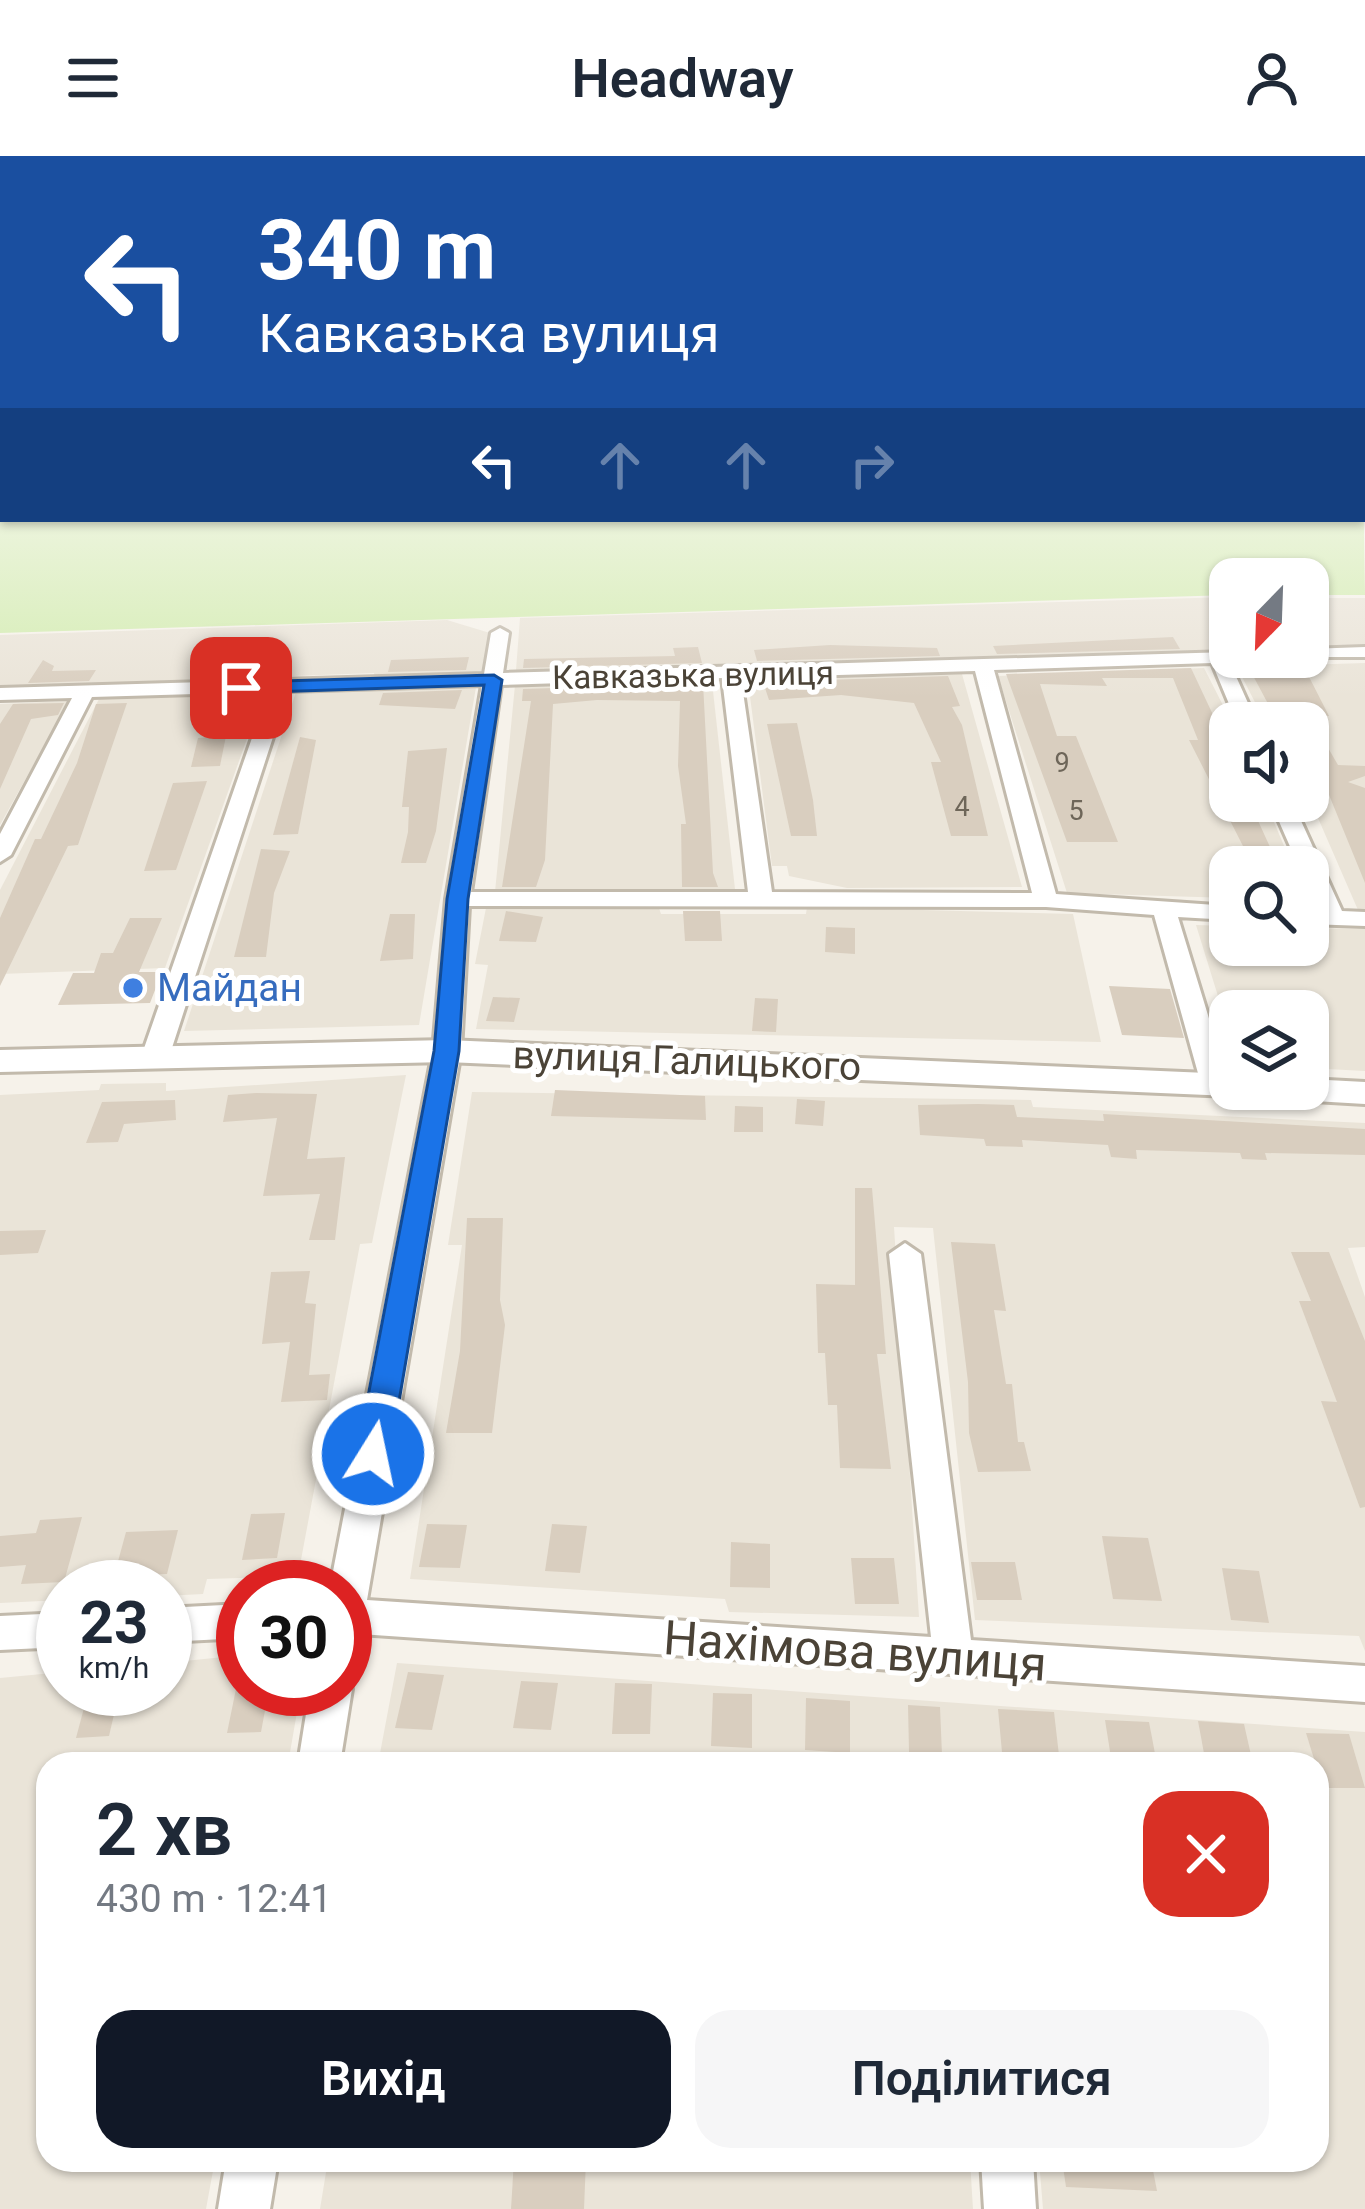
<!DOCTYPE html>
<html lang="uk">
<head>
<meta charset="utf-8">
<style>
	:root { --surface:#fff; --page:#f6f6f7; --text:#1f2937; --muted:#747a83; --accent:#111827 }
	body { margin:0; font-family:Roboto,sans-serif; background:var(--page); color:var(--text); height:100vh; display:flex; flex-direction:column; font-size:45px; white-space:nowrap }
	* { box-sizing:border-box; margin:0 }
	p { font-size:39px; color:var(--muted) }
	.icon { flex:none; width:66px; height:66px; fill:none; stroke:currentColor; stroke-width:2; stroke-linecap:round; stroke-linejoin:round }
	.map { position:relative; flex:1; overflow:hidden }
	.sheet { position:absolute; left:36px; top:1596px; width:1293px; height:420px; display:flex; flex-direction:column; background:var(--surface); border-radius:36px; box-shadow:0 3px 9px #0004 }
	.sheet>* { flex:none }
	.guide { position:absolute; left:0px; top:0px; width:1365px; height:366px; box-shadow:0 3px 9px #0004; background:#1a4fa0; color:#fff; overflow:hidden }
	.needle { width:78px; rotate:203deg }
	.tools { position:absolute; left:1209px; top:402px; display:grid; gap:24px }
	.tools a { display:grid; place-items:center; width:120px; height:120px; border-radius:24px; background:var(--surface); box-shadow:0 3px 9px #0004; font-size:60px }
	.speed { position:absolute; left:36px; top:1404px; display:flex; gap:24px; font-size:60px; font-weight:700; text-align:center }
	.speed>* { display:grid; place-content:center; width:156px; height:156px; border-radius:50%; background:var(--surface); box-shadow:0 3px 9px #0004; line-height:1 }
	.speed small { font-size:30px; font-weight:400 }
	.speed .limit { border:18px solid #d22; background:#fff; color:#111 }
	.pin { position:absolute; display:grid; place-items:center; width:102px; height:102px; color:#fff; margin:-51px; border-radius:24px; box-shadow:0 6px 18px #0006 }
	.me { position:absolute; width:132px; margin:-66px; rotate:10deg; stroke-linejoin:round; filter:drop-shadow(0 0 9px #0008) }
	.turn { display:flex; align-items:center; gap:42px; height:252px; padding:0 60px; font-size:54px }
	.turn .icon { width:156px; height:156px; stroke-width:2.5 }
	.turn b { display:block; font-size:84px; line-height:102px }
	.lanes { display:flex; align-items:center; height:114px; padding:0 60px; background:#0003; justify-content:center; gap:60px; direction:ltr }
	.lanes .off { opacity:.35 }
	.round { display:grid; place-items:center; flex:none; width:126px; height:126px; border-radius:36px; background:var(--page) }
	.overview { display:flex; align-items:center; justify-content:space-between; height:204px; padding:0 60px }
	h1 { font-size:72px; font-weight:600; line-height:90px }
	.cta { display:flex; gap:24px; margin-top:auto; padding:24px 60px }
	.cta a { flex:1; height:138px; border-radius:36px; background:var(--accent); color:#fff; font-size:48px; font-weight:600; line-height:138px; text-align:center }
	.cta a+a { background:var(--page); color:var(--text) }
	header { display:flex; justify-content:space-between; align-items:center; height:156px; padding:0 60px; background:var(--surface); font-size:54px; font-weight:600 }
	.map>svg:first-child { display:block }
</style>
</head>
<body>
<header><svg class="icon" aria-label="menu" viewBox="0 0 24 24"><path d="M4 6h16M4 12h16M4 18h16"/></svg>Headway<svg class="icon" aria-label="person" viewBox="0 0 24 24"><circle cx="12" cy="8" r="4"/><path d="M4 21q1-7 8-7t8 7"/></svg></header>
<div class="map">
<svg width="1365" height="2053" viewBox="0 0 1365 2053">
	<rect width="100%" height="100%" fill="#f6f2ea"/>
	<g fill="#eae4d8">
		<polygon points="1230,441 1230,494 638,516 626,511 516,514 520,462"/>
		<polygon points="1308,442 1365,442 1365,492 1308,495"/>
		<polygon points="447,464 490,477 484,519 375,523 374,517 0,531 0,479"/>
		<polygon points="1365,507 1365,754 1358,754 1308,639 1308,567 1263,562 1237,511"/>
		<polygon points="1204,512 1232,567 1230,645 1265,645 1293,711 1230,711 1230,742 1067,737 998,520"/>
		<polygon points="962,518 1022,731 847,732 789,720 787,710 772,710 748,525"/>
		<polygon points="712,526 735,733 495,736 515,529"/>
		<polygon points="476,531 419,869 184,875 296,536"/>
		<polygon points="263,538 165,812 0,818 0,734 99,543"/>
		<polygon points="69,545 0,669 0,548"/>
		<polygon points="495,749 659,752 661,758 806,758 807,751 1073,758 1101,886 476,873 488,809 475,808 486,752"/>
		<polygon points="1196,769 1230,770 1230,789 1308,789 1308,772 1365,773 1365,915 1308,912 1308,855 1230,855 1230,879"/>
		<polygon points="406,919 372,1087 360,1088 298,1420 207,1423 203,1438 165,1440 165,1431 63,1431 63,1444 0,1447 0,939 99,934 101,928 166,927 166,935"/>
		<polygon points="472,936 1031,944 1033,951 1365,967 1365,1091 1348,1092 1365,1141 1365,1495 1359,1480 975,1464 933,1072 894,1071 919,1461 729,1456 725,1443 410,1423 462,1089 448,1089"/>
		<polygon points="243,1499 243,1533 301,1533 288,1608 48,1608 48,2004 215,2004 206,2053 0,2053 0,1522 63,1516 63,1533 165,1533 165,1507"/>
		<polygon points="397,1507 1365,1576 1365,2053 1043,2053 1039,2004 1317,2004 1317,1608 378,1608"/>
		<polygon points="328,2004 970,2004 973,2053 320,2053"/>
	</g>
	<polygon fill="#d3ecb1" points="1362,255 1365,439 1308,439 1308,423 1230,423 1230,439 0,477 0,347 3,363 1362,363"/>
	<g fill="#d9cebf">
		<polygon points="1173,481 1180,493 997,498 993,490"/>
		<polygon points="830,489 937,492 940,500 757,505 754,494"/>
		<polygon points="698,491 702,507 523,512 524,503 675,500 673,492"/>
		<polygon points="469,501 466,514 388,516 391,504"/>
		<polygon points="43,504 54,510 52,515 96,514 89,525 28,527"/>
		<polygon points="1191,512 1230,595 1230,645 1249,645 1270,691 1243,690 1189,584 1198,584 1173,522 1102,522 1107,530 1040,528 1057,580 1076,580 1118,686 1067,686 1006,518"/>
		<polygon points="1305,513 1329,560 1309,559 1338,609 1365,610 1365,620 1348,626 1365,632 1365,727 1327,634 1317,638 1308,618 1308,559 1273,557 1250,514"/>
		<polygon points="948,520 960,550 952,551 962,569 988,680 951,680 931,606 941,606 914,547 841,539 769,544 763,526"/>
		<polygon points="703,527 713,717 718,731 682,731 681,668 686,668 678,610 680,545 597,544 553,548 545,704 536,731 502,731 531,545 522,545 523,533"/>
		<polygon points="462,534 455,553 379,549 383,537"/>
		<polygon points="64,547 58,559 31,563 0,633 0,568 13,548"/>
		<polygon points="127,547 78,689 68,690 0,830 0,762 35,683 41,683 77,607 96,548"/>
		<polygon points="797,567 813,644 817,680 791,680 767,568"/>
		<polygon points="226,580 220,610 191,611 198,582"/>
		<polygon points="300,581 316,584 298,678 273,679"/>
		<polygon points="447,592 436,675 426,707 401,707 408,676 409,651 402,651 408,595"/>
		<polygon points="207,625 176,714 144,715 173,627"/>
		<polygon points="261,693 290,695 274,737 266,801 234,801"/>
		<polygon points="506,755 543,761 536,786 499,785"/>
		<polygon points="683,755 720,755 722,785 685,785"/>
		<polygon points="390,758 415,758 413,803 380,805"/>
		<polygon points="130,762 162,762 139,816 162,816 150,847 58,849 73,817 94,817 101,797 113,797"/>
		<polygon points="826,771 855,772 855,798 825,796"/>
		<polygon points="1109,830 1170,833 1184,882 1122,879"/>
		<polygon points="493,841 520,842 514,866 486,865"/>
		<polygon points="755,842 778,843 776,876 752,875"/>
		<polygon points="555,934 705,940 706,964 551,960"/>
		<polygon points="256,937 317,938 307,1003 345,1001 335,1084 309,1084 320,1038 263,1040 277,962 223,966 228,939"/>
		<polygon points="797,943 825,945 823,970 795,968"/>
		<polygon points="175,944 176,964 124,968 118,986 86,987 102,946"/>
		<polygon points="978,948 1014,949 1017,961 1104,965 1103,958 1365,973 1365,999 1265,997 1267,1004 1242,1003 1240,997 1136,994 1137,1003 1111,1001 1108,989 1022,984 1023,991 986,990 984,983 920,979 918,949"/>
		<polygon points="735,950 763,951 763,976 734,976"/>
		<polygon points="855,1032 872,1032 886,1198 877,1198 891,1313 840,1312 837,1249 828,1249 825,1197 818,1197 816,1128 855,1129"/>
		<polygon points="467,1062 503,1062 500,1144 505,1169 492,1277 446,1277 460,1195"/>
		<polygon points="46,1074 38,1097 0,1099 0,1075"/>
		<polygon points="951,1086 995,1088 1006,1155 994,1154 1006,1228 1012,1228 1018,1286 1024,1286 1031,1315 978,1316 969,1277 968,1226"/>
		<polygon points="1291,1096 1329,1096 1365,1185 1365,1351 1360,1352 1321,1245 1337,1246 1299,1145 1311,1145"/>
		<polygon points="310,1115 305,1147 316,1148 309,1219 330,1218 327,1244 281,1246 290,1186 262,1188 271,1116"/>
		<polygon points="285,1357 277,1402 242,1404 251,1358"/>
		<polygon points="82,1361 64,1426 21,1428 26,1409 0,1411 0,1380 36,1377 40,1364"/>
		<polygon points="427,1368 467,1369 460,1412 419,1411"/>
		<polygon points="552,1368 587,1370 580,1417 545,1415"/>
		<polygon points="178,1374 167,1418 114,1420 126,1376"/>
		<polygon points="1102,1380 1148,1382 1162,1445 1113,1443"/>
		<polygon points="731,1386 770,1388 770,1432 730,1431"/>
		<polygon points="851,1402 894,1402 899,1448 855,1448"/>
		<polygon points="971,1406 1015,1406 1022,1444 977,1444"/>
		<polygon points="1222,1412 1259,1415 1269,1467 1231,1464"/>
		<polygon points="408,1516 444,1519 432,1574 395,1572"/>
		<polygon points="521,1525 558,1527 551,1574 513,1572"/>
		<polygon points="615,1527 652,1528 650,1578 612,1578"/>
		<polygon points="89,1533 120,1533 109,1580 76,1582"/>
		<polygon points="236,1533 269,1533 261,1576 227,1577"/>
		<polygon points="713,1537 752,1538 752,1592 711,1590"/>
		<polygon points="806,1542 850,1545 850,1597 805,1594"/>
		<polygon points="908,1549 940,1551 942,1599 909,1596"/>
		<polygon points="998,1553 1054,1556 1060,1608 1003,1607"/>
		<polygon points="1105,1564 1149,1566 1157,1608 1112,1608"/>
		<polygon points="1198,1565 1244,1568 1253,1608 1206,1608"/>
		<polygon points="1306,1577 1349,1578 1365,1632 1323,1632"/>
		<polygon points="514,2004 586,2004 584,2053 511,2053"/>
		<polygon points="1062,2004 1151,2004 1157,2035 1066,2031"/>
	</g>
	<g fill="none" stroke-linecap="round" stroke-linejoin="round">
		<g stroke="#c2baac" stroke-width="6">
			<g id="minor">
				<path d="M500,472L509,477L503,517L1230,496V501H1251L1230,507L1257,567H1237L1212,507L994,514L1056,738L1230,750V764L1178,761L1229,928L1215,936L1201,928L1154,759L1046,751L469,750L461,895L367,1444L931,1481L889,1098L905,1087L921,1098L971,1484L1365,1510V1546L345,1477V1431H330L433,895L446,743L482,529L288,535L169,901L155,909L141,901L268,536L92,541L11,699L0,706V678L72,542L0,544V532L484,518L491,477ZM975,515L1032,737L772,736L741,522ZM722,522L748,736H471L501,529Z"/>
				<polygon points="1365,491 1365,501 1300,501 1308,501 1308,493"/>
				<polygon points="1270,645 1292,645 1342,755 1365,756 1365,770 1308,768 1308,754 1317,754 1308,732 1308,711 1299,711"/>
				<polygon points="243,1448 243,1482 165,1486 165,1452"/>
				<polygon points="63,1457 63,1491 0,1494 0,1460"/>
				<polygon points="345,1520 352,1533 340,1608 298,1608 310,1533 345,1533"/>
				<polygon points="226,2004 278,2004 270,2053 218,2053"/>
				<polygon points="981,2004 1033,2004 1036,2053 984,2053"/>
			</g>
		</g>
		<g stroke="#c2baac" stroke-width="6">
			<g id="tertiary">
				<polygon points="447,884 1230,918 1230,933 1245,933 1230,940 447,906 0,916 0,894"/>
				<polygon points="1308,923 1365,926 1365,948 1297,944 1279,933 1308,933"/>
			</g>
		</g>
		<use href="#minor" fill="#fff" fill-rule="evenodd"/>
		<use href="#tertiary" fill="#fff" fill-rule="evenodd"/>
	</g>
	<linearGradient id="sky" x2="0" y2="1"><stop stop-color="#8dc2ee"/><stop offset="0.47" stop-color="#fbf9f6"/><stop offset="1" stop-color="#fbf9f6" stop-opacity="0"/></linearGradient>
	<rect width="1365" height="542" fill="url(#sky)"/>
	<polygon fill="#1a73e8" stroke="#114b97" stroke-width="3" points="494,519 502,524 468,743 459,895 390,1298 373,1311 357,1298 434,895 447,743 484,529 241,537 232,532 241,526"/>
	<circle fill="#3f7fe0" stroke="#fff" stroke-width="4.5" cx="133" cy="832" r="12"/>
	<g text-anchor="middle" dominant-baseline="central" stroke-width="10" stroke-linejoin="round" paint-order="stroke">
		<g font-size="27" fill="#6e6659">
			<text x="1062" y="607">9</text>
			<text x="962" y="651">4</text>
			<text x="1076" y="655">5</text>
		</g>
		<g font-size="33" fill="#4b4337" stroke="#fff">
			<text transform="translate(693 519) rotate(-1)">Кавказька вулиця</text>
		</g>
		<g font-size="39" fill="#366cbe" stroke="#fff" text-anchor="start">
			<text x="157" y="832">Майдан</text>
		</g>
		<g font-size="39" fill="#4b4337" stroke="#fff">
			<text transform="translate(687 905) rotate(2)">вулиця Галицького</text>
		</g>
		<g font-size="48" fill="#4b4337" stroke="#fff">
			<text transform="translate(855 1495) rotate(4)">Нахімова вулиця</text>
		</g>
	</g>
</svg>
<div class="tools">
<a><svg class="needle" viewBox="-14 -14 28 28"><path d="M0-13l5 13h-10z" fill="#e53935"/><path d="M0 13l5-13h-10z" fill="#747a83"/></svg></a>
<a><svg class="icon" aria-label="sound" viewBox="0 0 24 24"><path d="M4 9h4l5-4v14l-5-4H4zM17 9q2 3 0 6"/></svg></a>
<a><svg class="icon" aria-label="search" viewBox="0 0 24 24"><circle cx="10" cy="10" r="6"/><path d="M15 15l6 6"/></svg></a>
<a><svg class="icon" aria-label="layers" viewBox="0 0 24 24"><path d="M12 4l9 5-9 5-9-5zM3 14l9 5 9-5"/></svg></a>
</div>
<div class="speed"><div>23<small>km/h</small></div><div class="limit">30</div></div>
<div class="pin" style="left:241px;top:532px;background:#d93025"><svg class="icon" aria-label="arrive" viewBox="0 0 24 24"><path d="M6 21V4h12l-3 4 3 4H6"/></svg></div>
<svg class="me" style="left:373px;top:1298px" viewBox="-20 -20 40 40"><circle r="17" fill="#1a73e8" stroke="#fff" stroke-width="3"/><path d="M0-11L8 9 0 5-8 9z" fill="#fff"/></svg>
<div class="guide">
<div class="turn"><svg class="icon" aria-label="left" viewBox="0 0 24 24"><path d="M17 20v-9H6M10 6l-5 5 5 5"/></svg><div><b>340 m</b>Кавказька вулиця</div></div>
<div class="lanes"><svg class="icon" aria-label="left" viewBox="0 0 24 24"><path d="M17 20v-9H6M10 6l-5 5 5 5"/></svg><svg class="icon off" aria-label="ahead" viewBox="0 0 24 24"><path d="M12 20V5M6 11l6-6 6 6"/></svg><svg class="icon off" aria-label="ahead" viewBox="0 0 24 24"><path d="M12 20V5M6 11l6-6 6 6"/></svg><svg class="icon off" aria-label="right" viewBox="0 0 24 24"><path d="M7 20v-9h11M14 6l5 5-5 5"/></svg></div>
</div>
<section class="sheet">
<div class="overview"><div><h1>2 хв</h1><p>430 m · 12:41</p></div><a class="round" style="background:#d93025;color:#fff"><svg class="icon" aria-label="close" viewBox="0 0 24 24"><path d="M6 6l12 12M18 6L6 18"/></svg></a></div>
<div class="cta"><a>Вихід</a><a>Поділитися</a></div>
</section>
</div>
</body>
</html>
